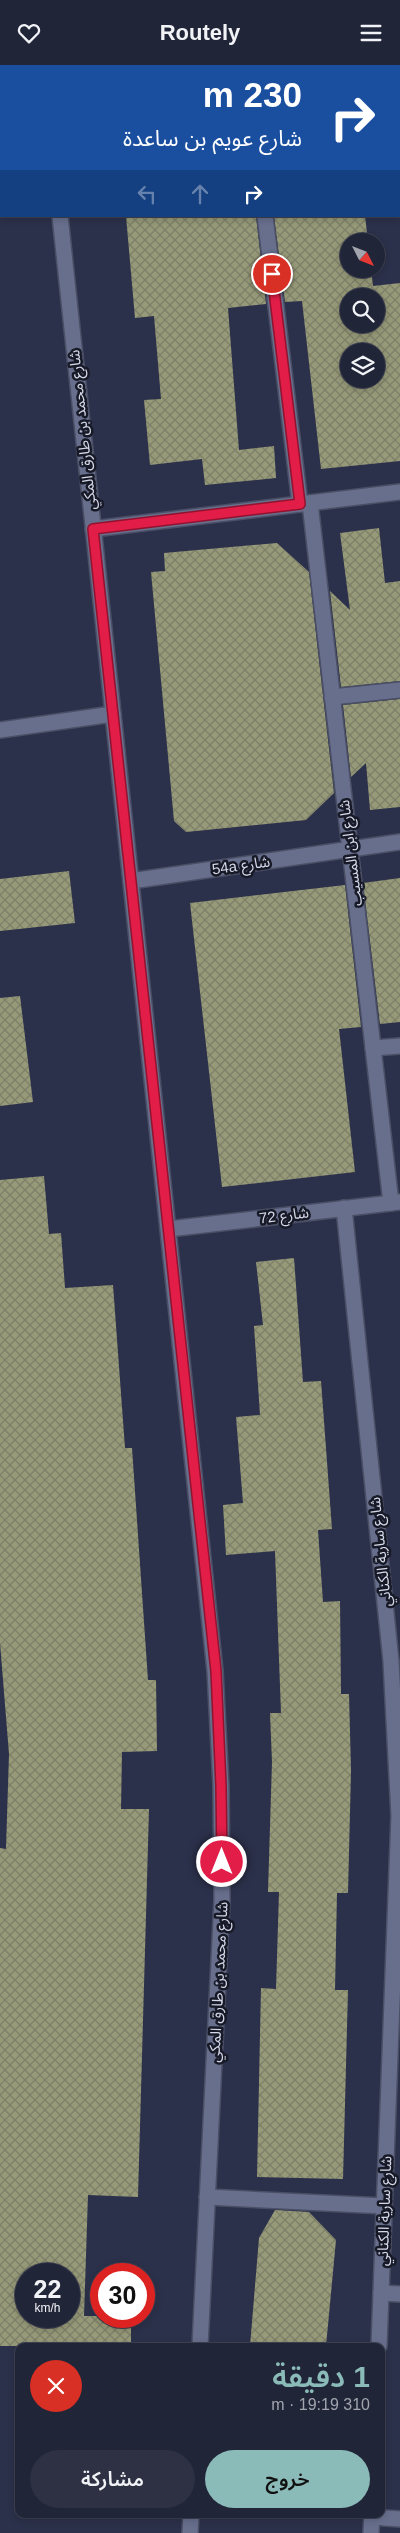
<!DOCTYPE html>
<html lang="ar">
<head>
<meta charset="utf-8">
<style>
	:root { --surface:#212538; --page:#2d3143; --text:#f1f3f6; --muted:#a2a5ae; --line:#3e4253; --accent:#8bbbb9 }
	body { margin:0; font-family:Helvetica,"Noto Sans Arabic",sans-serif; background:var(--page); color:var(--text); direction:rtl; height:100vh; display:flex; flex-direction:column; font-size:19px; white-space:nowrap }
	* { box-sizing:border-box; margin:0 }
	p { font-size:16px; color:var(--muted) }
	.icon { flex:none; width:28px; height:28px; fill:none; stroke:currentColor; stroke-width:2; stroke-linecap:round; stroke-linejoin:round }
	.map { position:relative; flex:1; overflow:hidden; direction:ltr }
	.details { position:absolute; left:15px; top:2278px; width:370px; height:175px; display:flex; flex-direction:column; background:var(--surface); border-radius:10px; box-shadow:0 2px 8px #0003,0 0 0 1px var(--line); direction:rtl }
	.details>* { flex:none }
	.top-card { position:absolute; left:0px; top:0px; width:400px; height:152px; box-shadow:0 2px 8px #0003,0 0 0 1px var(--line); direction:rtl; background:#1a4fa0; color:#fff; overflow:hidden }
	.needle { width:32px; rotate:132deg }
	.buttons { position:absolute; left:340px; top:168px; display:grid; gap:10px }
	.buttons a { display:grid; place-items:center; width:45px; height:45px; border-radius:50%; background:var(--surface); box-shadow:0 2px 8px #0003,0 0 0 1px var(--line); font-size:25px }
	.speed { position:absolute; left:15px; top:2198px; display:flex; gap:10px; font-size:25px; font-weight:700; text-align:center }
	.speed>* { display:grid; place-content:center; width:65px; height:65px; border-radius:50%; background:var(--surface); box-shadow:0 2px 8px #0003,0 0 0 1px var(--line); line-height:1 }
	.speed small { font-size:12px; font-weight:400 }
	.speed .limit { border:8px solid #d22; background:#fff; color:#111 }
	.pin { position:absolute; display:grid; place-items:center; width:42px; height:42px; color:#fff; margin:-21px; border:2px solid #fff; border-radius:50%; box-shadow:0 1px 5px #0007 }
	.me { position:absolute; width:55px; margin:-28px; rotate:0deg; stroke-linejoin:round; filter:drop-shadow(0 0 4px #0008) }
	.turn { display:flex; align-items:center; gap:18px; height:105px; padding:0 15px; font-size:22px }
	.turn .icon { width:65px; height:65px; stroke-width:2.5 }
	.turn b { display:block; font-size:35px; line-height:42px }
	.lanes { display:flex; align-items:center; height:48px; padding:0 15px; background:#0003; justify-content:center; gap:25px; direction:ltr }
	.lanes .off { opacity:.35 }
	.round { display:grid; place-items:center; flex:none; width:52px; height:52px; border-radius:26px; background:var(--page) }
	.overview { display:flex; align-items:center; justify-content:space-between; height:85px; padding:0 15px }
	h1 { font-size:30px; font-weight:600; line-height:38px; color:var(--accent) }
	.action { display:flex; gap:10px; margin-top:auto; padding:10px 15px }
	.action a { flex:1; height:58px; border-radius:30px; background:var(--accent); color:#111; font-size:20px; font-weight:600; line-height:58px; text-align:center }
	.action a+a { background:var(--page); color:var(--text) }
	header { display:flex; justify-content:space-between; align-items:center; height:65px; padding:0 15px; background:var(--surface); font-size:22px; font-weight:600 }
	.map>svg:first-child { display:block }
</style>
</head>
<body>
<header><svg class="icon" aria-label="menu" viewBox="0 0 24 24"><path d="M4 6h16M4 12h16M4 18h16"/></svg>Routely<svg class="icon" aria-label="heart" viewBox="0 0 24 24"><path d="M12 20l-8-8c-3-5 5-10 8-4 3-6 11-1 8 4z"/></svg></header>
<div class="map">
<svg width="400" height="2468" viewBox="0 0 400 2468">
	<defs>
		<pattern id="building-cross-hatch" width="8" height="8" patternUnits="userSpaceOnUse" patternTransform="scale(1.25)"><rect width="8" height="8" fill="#979a78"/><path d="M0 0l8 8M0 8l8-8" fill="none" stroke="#7d7f69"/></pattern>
	</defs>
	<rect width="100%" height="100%" fill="#2c314b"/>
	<g fill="url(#building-cross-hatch)" fill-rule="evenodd">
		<polygon points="126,151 256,151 266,239 228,243 239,385 274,381 276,413 205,420 202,394 150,400 144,335 161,334 154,251 135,253"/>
		<path d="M274,151H365L368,176H349V204H371L373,221L400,218V396L321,404L302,236L285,237ZM349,231H376V259H349ZM349,286H376V314H349Z"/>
		<polygon points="379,463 385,518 400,516 400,616 341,622 330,526 350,545 340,468"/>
		<polygon points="277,478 309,507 334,728 306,755 186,767 174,756 151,507 165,506 164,488"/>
		<polygon points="400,634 400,742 370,745 366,698 351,712 343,640"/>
		<polygon points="69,806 75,858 0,866 0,814"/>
		<polygon points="400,813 400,957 380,959 363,818"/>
		<polygon points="345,820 361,962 339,964 355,1107 222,1122 190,838"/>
		<polygon points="20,931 33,1037 0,1041 0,933"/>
		<path d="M44,1111L49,1169L61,1168L65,1223L113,1220L125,1383H132L148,1615H156L157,1686L122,1687L121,1744H149L138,2132L88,2130L84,2251H131V2281H0V1783L6,1784L9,1689L0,1578V1115ZM26,2209H69V2251H26Z"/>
		<polygon points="294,1193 303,1317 321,1316 332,1464 318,1465 323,1537 340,1536 341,1629 349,1629 351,1706 348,1828 337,1828 335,1925 348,1925 343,2114 257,2112 261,1923 276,1924 279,1827 268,1827 272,1697 270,1648 281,1648 275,1486 226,1490 223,1440 243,1438 236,1352 260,1350 254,1261 263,1260 256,1197"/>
		<polygon points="275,2145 309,2147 336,2175 326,2281 250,2281 259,2173"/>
	</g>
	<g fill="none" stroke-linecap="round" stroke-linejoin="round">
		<g stroke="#4a4f65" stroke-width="18">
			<g id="minor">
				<polyline points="43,0 43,1"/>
				<polyline points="246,0 246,1"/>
				<polyline points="60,151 215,1606 221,1721 222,1835 200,2281"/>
				<polyline points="265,151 300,439"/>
				<polyline points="310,438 391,1138"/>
				<polyline points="93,464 400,427"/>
				<polyline points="332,632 400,625"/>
				<polyline points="0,665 113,649"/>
				<polyline points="131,816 400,777"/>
				<polyline points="373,983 400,981"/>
				<polyline points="344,1143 391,1596 399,1751 379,2281"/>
				<polyline points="169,1164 400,1137"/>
				<polyline points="207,2132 384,2141"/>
				<polyline points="381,2228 400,2229"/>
				<polyline points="372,2452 400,2454"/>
				<polyline points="190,2468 191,2449"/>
				<polyline points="371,2468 372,2449"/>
			</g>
		</g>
		<use href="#minor" stroke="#686f8d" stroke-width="15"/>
	</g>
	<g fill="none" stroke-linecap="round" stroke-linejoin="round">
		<g stroke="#92132f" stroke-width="12">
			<polyline id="route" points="222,1797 221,1721 216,1606 93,464 300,439 272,209"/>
		</g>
		<use href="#route" stroke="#e11d48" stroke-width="9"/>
	</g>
	<g text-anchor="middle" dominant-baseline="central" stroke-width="5" stroke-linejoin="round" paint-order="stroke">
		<g font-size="15" fill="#d4d9ea" stroke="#171a26">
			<text transform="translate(82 365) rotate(-96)">شارع محمد بن طارق المكي</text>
			<text transform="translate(350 788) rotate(-97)">شارع ابن المسيب</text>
			<text transform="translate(241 800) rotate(-8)">54a شارع</text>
			<text transform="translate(284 1150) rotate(-7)">شارع 72</text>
			<text transform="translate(380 1487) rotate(-96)">شارع سارية الكناني</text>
			<text transform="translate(218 1917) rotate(-87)">شارع محمد بن طارق المكي</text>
			<text transform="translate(384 2146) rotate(-88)">شارع سارية الكناني</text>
		</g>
	</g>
</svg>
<div class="buttons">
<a><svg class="needle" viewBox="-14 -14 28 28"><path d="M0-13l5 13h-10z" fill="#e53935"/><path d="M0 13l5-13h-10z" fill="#a2a5ae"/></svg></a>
<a><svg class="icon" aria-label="search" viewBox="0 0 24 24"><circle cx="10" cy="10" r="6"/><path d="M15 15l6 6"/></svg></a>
<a><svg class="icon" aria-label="layers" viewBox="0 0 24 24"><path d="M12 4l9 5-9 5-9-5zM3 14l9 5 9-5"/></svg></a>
</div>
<div class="speed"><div>22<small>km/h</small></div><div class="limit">30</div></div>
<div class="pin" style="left:272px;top:209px;background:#d93025"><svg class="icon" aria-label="arrive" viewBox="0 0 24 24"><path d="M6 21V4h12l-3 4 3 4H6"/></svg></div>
<svg class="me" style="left:222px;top:1797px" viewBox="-20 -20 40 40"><circle r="17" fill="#e11d48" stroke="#fff" stroke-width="3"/><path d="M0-11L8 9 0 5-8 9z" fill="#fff"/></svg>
<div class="top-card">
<div class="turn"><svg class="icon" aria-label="right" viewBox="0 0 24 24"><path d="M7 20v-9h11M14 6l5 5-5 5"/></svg><div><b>230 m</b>شارع عويم بن ساعدة</div></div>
<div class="lanes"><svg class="icon off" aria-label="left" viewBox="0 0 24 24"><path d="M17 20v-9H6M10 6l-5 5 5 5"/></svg><svg class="icon off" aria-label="ahead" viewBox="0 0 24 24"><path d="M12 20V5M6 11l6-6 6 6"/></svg><svg class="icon" aria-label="right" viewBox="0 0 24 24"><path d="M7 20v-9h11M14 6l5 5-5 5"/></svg></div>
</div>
<section class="details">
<div class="overview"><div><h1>1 دقيقة</h1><p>310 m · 19:19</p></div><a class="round" style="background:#d93025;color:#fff"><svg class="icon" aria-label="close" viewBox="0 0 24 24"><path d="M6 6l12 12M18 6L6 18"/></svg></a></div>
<div class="action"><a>خروج</a><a>مشاركة</a></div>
</section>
</div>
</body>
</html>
